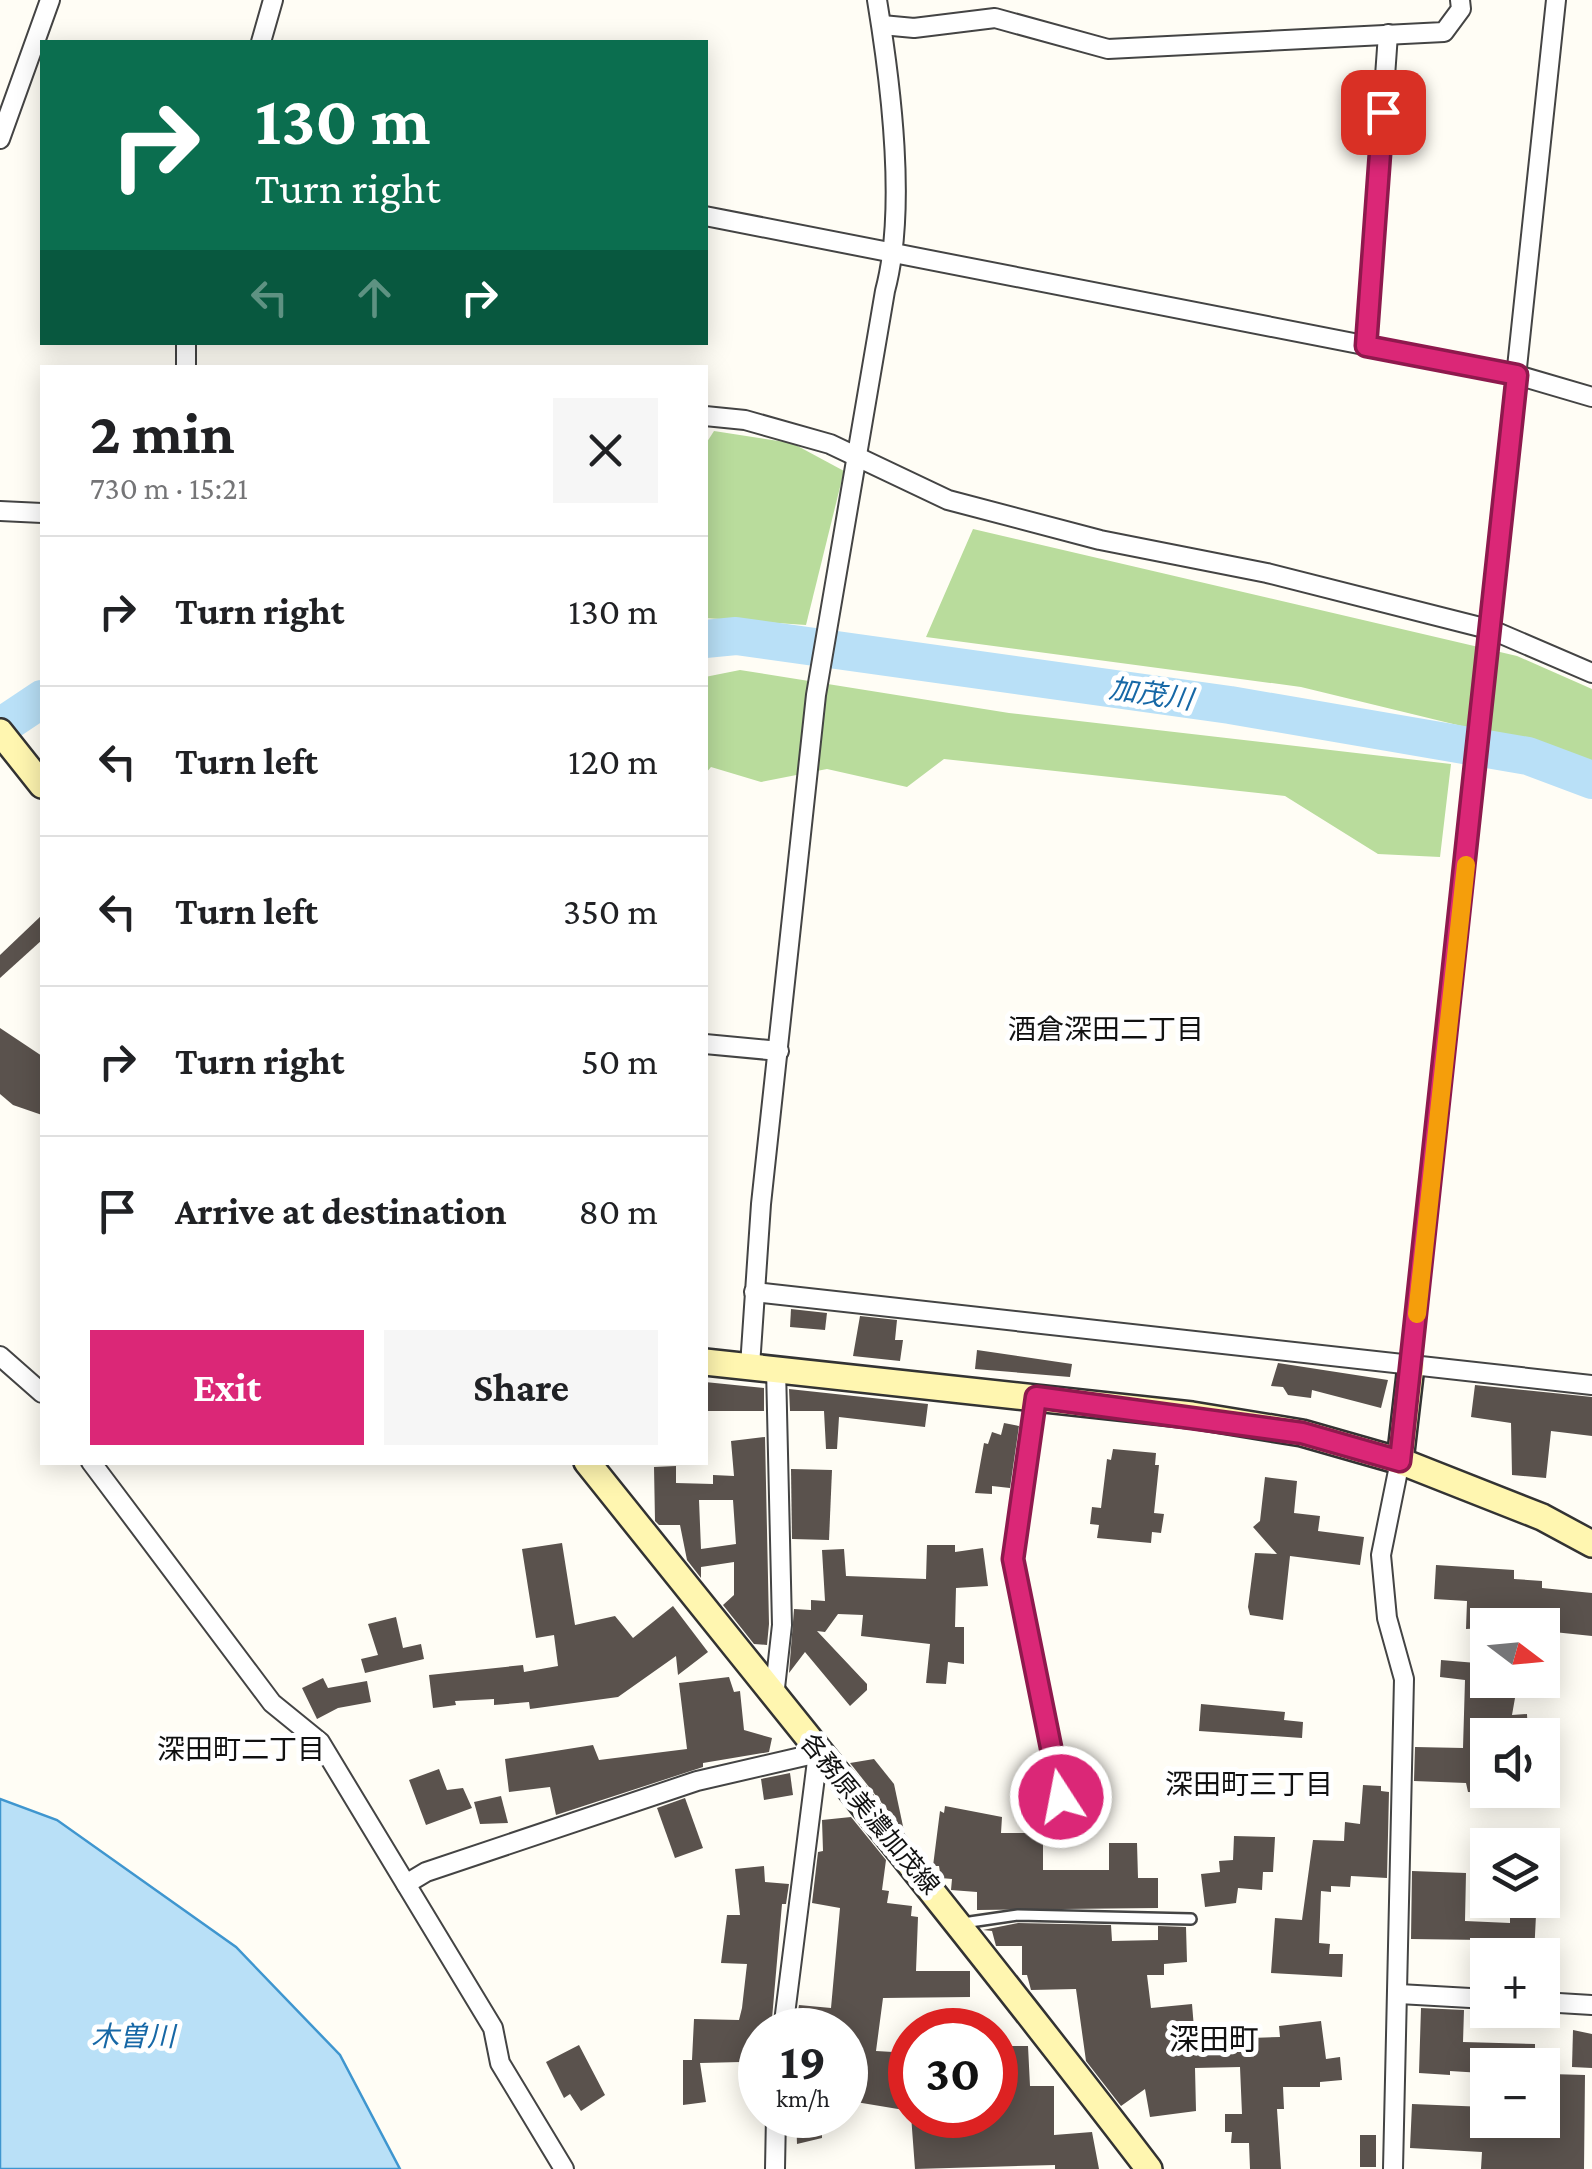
<!DOCTYPE html>
<html lang="en">
<head>
<meta charset="utf-8">
<style>
	:root { --surface:#fff; --page:#f6f6f6; --text:#202124; --muted:#757577; --line:#e0e0e0; --accent:#db2777 }
	body { margin:0; font-family:"Crimson Pro","Noto Sans JP",serif; background:var(--page); color:var(--text); height:100vh; display:flex; flex-direction:column; font-size:38px; white-space:nowrap }
	* { box-sizing:border-box; margin:0 }
	p { font-size:32px; color:var(--muted) }
	.icon { flex:none; width:55px; height:55px; fill:none; stroke:currentColor; stroke-width:2; stroke-linecap:round; stroke-linejoin:round }
	.map { position:relative; flex:1; overflow:hidden }
	.drawer { position:absolute; left:40px; top:365px; width:668px; height:1100px; display:flex; flex-direction:column; background:var(--surface); border-radius:0px; box-shadow:0 5px 25px #0003 }
	.drawer>* { flex:none }
	.top-card { position:absolute; left:40px; top:40px; width:668px; height:305px; border-radius:0px; box-shadow:0 5px 25px #0003; background:#0b6e4f; color:#fff; overflow:hidden }
	.needle { width:65px; rotate:106deg }
	.fabs { position:absolute; left:1470px; top:1608px; display:grid; gap:20px }
	.fabs a { display:grid; place-items:center; width:90px; height:90px; border-radius:0px; background:var(--surface); box-shadow:0 5px 25px #0003; font-size:50px }
	.speed { position:absolute; left:738px; top:2008px; display:flex; gap:20px; font-size:50px; font-weight:700; text-align:center }
	.speed>* { display:grid; place-content:center; width:130px; height:130px; border-radius:50%; background:var(--surface); box-shadow:0 5px 25px #0003; line-height:1 }
	.speed small { font-size:25px; font-weight:400 }
	.speed .limit { border:15px solid #d22; background:#fff; color:#111 }
	.pin { position:absolute; display:grid; place-items:center; width:85px; height:85px; color:#fff; margin:-42px; border-radius:20px; box-shadow:0 5px 15px #0006 }
	.me { position:absolute; width:110px; margin:-55px; rotate:349deg; stroke-linejoin:round; filter:drop-shadow(0 0 8px #0008) }
	.turn { display:flex; align-items:center; gap:35px; height:210px; padding:0 50px; font-size:45px }
	.turn .icon { width:130px; height:130px; stroke-width:2.5 }
	.turn b { display:block; font-size:70px; line-height:85px }
	.lanes { display:flex; align-items:center; height:95px; padding:0 50px; background:#0003; justify-content:center; gap:50px; direction:ltr }
	.lanes .off { opacity:.35 }
	.round { display:grid; place-items:center; flex:none; width:105px; height:105px; border-radius:0px; background:var(--page) }
	.summary { display:flex; align-items:center; justify-content:space-between; height:170px; padding:0 50px }
	h1 { font-size:60px; font-weight:700; line-height:75px }
	.cta { display:flex; gap:20px; margin-top:auto; padding:20px 50px }
	.cta a { flex:1; height:115px; border-radius:0px; background:var(--accent); color:#fff; font-size:40px; font-weight:700; line-height:115px; text-align:center }
	.cta a+a { background:var(--page); color:var(--text) }
	ul { padding:0; list-style:none }
	li { display:flex; align-items:center; gap:30px; height:150px; padding:0 50px; border-top:2px solid var(--line) }
	li div { flex:1 }
	li b { display:block; font-size:38px }
	li em { font-style:normal }
	.map>svg:first-child { display:block }
</style>
</head>
<body>
<div class="map">
<svg width="1592" height="2169" viewBox="0 0 1592 2169">
	<rect width="100%" height="100%" fill="#fffdf5"/>
	<g fill="#b9dc9c">
		<polygon points="714,431 792,443 844,471 806,625 705,618 705,445"/>
		<polygon points="973,529 1517,656 1592,689 1592,771 1519,740 1301,687 926,637"/>
		<polygon points="740,670 1009,713 1451,764 1440,857 1378,854 1285,796 944,759 907,787 827,769 761,782 711,767 705,774 705,677"/>
	</g>
	<polygon fill="#b9e0f7" stroke="#3f96cf" stroke-width="2.5" points="0,1799 57,1820 236,1947 340,2055 400,2169 0,2169"/>
	<g fill="none" stroke-linecap="round" stroke-linejoin="round">
		<g stroke="#b9e0f7" stroke-width="38">
			<polyline points="705,639 736,636 1230,705 1528,756 1592,780"/>
			<polyline points="0,727 42,699"/>
		</g>
	</g>
	<g fill="#5a524d" fill-rule="evenodd">
		<polygon points="42,915 42,940 0,978 0,955"/>
		<polygon points="0,1028 42,1056 42,1115 13,1105 0,1094"/>
		<polygon points="791,1309 827,1313 825,1330 790,1327"/>
		<polygon points="860,1316 897,1320 895,1340 903,1340 900,1361 853,1356"/>
		<polygon points="977,1350 1072,1364 1070,1377 975,1369"/>
		<polygon points="1278,1363 1388,1380 1381,1408 1312,1390 1311,1398 1288,1395 1283,1387 1271,1386"/>
		<polygon points="705,1382 764,1388 764,1411 705,1411"/>
		<polygon points="1475,1385 1592,1397 1592,1436 1551,1431 1546,1478 1512,1475 1511,1423 1471,1417"/>
		<polygon points="789,1389 928,1404 925,1427 839,1417 837,1449 826,1449 824,1411 790,1411"/>
		<polygon points="1004,1423 1019,1426 1010,1488 992,1486 992,1494 975,1493 984,1443 988,1444 992,1432 1001,1435"/>
		<path d="M765,1437L769,1624L767,1645L754,1644L723,1605L734,1595V1562L701,1567V1578L687,1560L680,1525H659L655,1521L654,1467L676,1466V1483L713,1484V1475L734,1476L731,1441ZM699,1500H733L736,1544L701,1549Z"/>
		<polygon points="1113,1449 1156,1453 1155,1465 1159,1465 1154,1513 1164,1514 1161,1533 1152,1532 1151,1543 1097,1538 1099,1525 1090,1524 1092,1507 1101,1508 1107,1459 1111,1460"/>
		<polygon points="791,1469 832,1470 829,1540 792,1539"/>
		<polygon points="1265,1477 1297,1481 1294,1513 1320,1516 1318,1531 1364,1537 1360,1565 1290,1556 1283,1620 1250,1615 1248,1607 1255,1553 1277,1554 1253,1527 1260,1521"/>
		<polygon points="562,1543 575,1625 615,1616 633,1638 673,1606 708,1652 678,1675 676,1656 618,1697 530,1709 529,1702 494,1705 494,1699 455,1701 456,1705 433,1708 429,1675 523,1665 524,1672 558,1666 554,1635 536,1638 522,1549"/>
		<polygon points="927,1545 955,1545 955,1552 983,1548 988,1586 956,1588 955,1627 964,1627 964,1664 948,1662 946,1684 926,1683 930,1644 861,1636 863,1615 838,1614 825,1632 817,1631 867,1684 867,1690 850,1706 805,1652 789,1673 794,1609 811,1610 811,1600 825,1601 822,1550 844,1549 846,1576 926,1579"/>
		<polygon points="1436,1565 1514,1570 1514,1579 1542,1581 1542,1588 1592,1593 1592,1636 1544,1631 1544,1625 1466,1629 1467,1601 1434,1599"/>
		<polygon points="396,1617 403,1648 421,1644 424,1659 365,1673 361,1659 378,1655 368,1624"/>
		<polygon points="1441,1660 1488,1664 1488,1682 1510,1684 1509,1697 1515,1698 1512,1715 1527,1714 1528,1735 1488,1735 1488,1793 1468,1792 1466,1783 1414,1781 1415,1747 1463,1748 1465,1680 1440,1677"/>
		<polygon points="729,1677 734,1692 740,1691 744,1730 772,1738 769,1752 703,1763 703,1767 556,1815 550,1787 509,1792 505,1759 593,1745 599,1760 687,1749 679,1683"/>
		<polygon points="323,1678 328,1688 367,1681 371,1702 338,1708 317,1719 302,1688"/>
		<polygon points="1201,1704 1285,1712 1284,1720 1303,1722 1302,1738 1199,1731"/>
		<polygon points="874,1759 894,1784 904,1831 850,1763"/>
		<polygon points="439,1769 447,1790 463,1788 472,1808 426,1825 409,1780"/>
		<polygon points="790,1773 793,1795 764,1800 761,1779"/>
		<polygon points="1363,1785 1381,1786 1381,1791 1389,1792 1387,1878 1351,1876 1350,1887 1331,1886 1331,1892 1321,1891 1319,1943 1330,1944 1329,1954 1343,1954 1342,1977 1271,1973 1275,1918 1302,1920 1313,1840 1344,1841 1345,1822 1360,1824"/>
		<polygon points="501,1796 508,1823 480,1824 474,1802"/>
		<polygon points="685,1798 703,1848 675,1858 657,1808"/>
		<polygon points="945,1806 1002,1817 1001,1833 1043,1833 1043,1870 1109,1870 1109,1843 1137,1843 1138,1878 1158,1878 1158,1908 977,1910 977,1892 951,1890 952,1879 941,1878 939,1866 933,1866 940,1811 944,1813"/>
		<polygon points="851,1817 886,1860 882,1890 889,1891 887,1903 912,1906 911,1916 918,1917 916,1971 970,1971 970,1997 883,1998 876,2051 910,2053 910,2111 856,2102 861,2062 845,2061 845,2030 796,2023 799,2005 831,2008 840,1908 812,1903 818,1852 823,1851 822,1820"/>
		<polygon points="1234,1836 1275,1837 1273,1872 1263,1872 1262,1890 1238,1888 1236,1903 1205,1907 1201,1874 1220,1872 1219,1861 1233,1860"/>
		<polygon points="764,1866 765,1882 789,1884 786,1904 782,1904 771,2030 760,2030 760,2094 744,2093 745,2085 739,2084 741,2062 700,2063 706,2102 683,2105 683,2060 692,2060 694,2019 739,2020 742,2008 747,1964 721,1963 727,1915 740,1915 735,1869"/>
		<polygon points="1412,1871 1466,1873 1465,1921 1510,1923 1510,1900 1531,1900 1531,1915 1536,1915 1534,1955 1484,1955 1484,1940 1411,1939"/>
		<polygon points="1018,1923 1111,1925 1112,1941 1158,1940 1158,1926 1186,1927 1187,1962 1164,1964 1164,1975 1147,1975 1151,2008 1192,2004 1195,2040 1280,2037 1279,2026 1321,2021 1326,2059 1340,2057 1342,2080 1320,2082 1320,2087 1283,2087 1284,2109 1277,2109 1281,2169 1250,2169 1249,2143 1231,2143 1232,2132 1225,2132 1225,2114 1242,2114 1240,2067 1195,2068 1196,2111 1150,2117 1145,2089 1121,2106 1086,2061 1076,1989 1031,1990 1027,1975 1022,1975 1022,1946 996,1946 992,1931 983,1930"/>
		<polygon points="1421,2008 1464,2010 1463,2042 1535,2044 1535,2065 1488,2065 1482,2073 1450,2071 1450,2075 1419,2073"/>
		<polygon points="1573,2030 1592,2034 1592,2068 1572,2067"/>
		<polygon points="579,2045 605,2095 581,2111 570,2094 564,2098 546,2062"/>
		<polygon points="999,2046 1028,2046 1030,2086 1054,2086 1054,2135 1092,2132 1099,2169 1055,2169 1055,2165 915,2169 911,2115 995,2115"/>
		<polygon points="1550,2074 1585,2075 1584,2169 1481,2169 1482,2152 1410,2148 1412,2104 1486,2107 1485,2121 1491,2121 1490,2127 1537,2129 1537,2120 1546,2120"/>
		<polygon points="796,2115 822,2115 822,2138 797,2144"/>
		<rect x="1360" y="2135" width="16" height="32"/>
	</g>
	<g fill="none" stroke-linecap="round" stroke-linejoin="round">
		<g stroke="#444" stroke-width="14">
			<polyline id="lane" points="963,1923 1018,1915 1191,1919"/>
		</g>
		<g stroke="#444" stroke-width="22">
			<g id="street">
				<polyline points="882,25 914,28 995,18 1108,49 1444,32 1461,9 1460,0"/>
				<polyline points="261,42 273,0"/>
				<polyline points="0,139 50,0"/>
				<polyline points="705,216 1517,375 1592,397"/>
				<polyline points="1366,346 1388,34"/>
				<polyline points="186,368 186,342"/>
				<polyline points="705,416 745,420 830,444 948,500 1100,540 1267,573 1492,630 1592,673"/>
				<polyline points="0,511 42,513"/>
				<polyline points="705,1044 779,1051"/>
				<polyline points="754,1292 1592,1385"/>
				<polyline points="0,1356 42,1393"/>
				<path d="M750,1366L761,1204L816,695L885,291C907,209 891,85 877,0"/>
				<polyline points="1411,1366 1556,0"/>
				<polyline points="1036,1397 1013,1559 1061,1797"/>
				<polyline points="91,1462 272,1703 320,1742 493,2028 500,2063 564,2169"/>
				<polyline points="774,1697 782,1625 776,1368"/>
				<polyline points="406,1884 426,1872 697,1781 818,1753 783,2030"/>
				<polyline points="1399,1994 1488,1999"/>
				<polyline points="1542,2002 1592,2005"/>
				<polyline points="775,2169 776,2115"/>
				<polyline points="1393,2169 1404,1679 1387,1618 1381,1555 1400,1461"/>
			</g>
		</g>
		<g stroke="#333" stroke-width="30">
			<g id="secondary">
				<polyline points="0,732 42,785"/>
				<polyline points="705,1362 1192,1415 1302,1433 1400,1461 1542,1517 1592,1544"/>
				<polyline points="1400,1461 1411,1366"/>
				<path d="M587,1462C775,1697 966,1930 1149,2169"/>
			</g>
		</g>
		<use href="#lane" stroke="#fff" stroke-width="9"/>
		<use href="#street" stroke="#fff" stroke-width="18"/>
		<use href="#secondary" stroke="#fff6b0" stroke-width="25"/>
	</g>
	<g fill="none" stroke-linecap="round" stroke-linejoin="round">
		<g stroke="#8e194d" stroke-width="25">
			<polyline id="route" points="1061,1797 1013,1559 1036,1397 1302,1433 1400,1461 1517,375 1366,346 1383,112"/>
		</g>
		<use href="#route" stroke="#db2777" stroke-width="18"/>
		<polyline stroke="#f59e0b" stroke-width="18" points="1417,1314 1466,865"/>
	</g>
	<g text-anchor="middle" dominant-baseline="central" stroke-width="10" stroke-linejoin="round" paint-order="stroke">
		<g font-size="25" fill="#111" stroke="#fff">
			<text transform="translate(870 1814) rotate(50)">各務原美濃加茂線</text>
		</g>
		<g font-size="28" font-style="italic" fill="#1768a6" stroke="#fff">
			<text transform="translate(1151 694) rotate(8)">加茂川</text>
			<text x="133" y="2036">木曽川</text>
		</g>
		<g font-size="28" fill="#111" stroke="#fff">
			<text x="1106" y="1029">酒倉深田二丁目</text>
			<text x="241" y="1749">深田町二丁目</text>
			<text x="1249" y="1784">深田町三丁目</text>
		</g>
		<g font-size="30" fill="#111" stroke="#fff">
			<text x="1214" y="2039">深田町</text>
		</g>
	</g>
</svg>
<div class="fabs">
<a><svg class="needle" viewBox="-14 -14 28 28"><path d="M0-13l5 13h-10z" fill="#e53935"/><path d="M0 13l5-13h-10z" fill="#757577"/></svg></a>
<a><svg class="icon" aria-label="sound" viewBox="0 0 24 24"><path d="M4 9h4l5-4v14l-5-4H4zM17 9q2 3 0 6"/></svg></a>
<a><svg class="icon" aria-label="layers" viewBox="0 0 24 24"><path d="M12 4l9 5-9 5-9-5zM3 14l9 5 9-5"/></svg></a>
<a>+</a>
<a>−</a>
</div>
<div class="speed"><div>19<small>km/h</small></div><div class="limit">30</div></div>
<div class="pin" style="left:1383px;top:112px;background:#d93025"><svg class="icon" aria-label="arrive" viewBox="0 0 24 24"><path d="M6 21V4h12l-3 4 3 4H6"/></svg></div>
<svg class="me" style="left:1061px;top:1797px" viewBox="-20 -20 40 40"><circle r="17" fill="#db2777" stroke="#fff" stroke-width="3"/><path d="M0-11L8 9 0 5-8 9z" fill="#fff"/></svg>
<div class="top-card">
<div class="turn"><svg class="icon" aria-label="right" viewBox="0 0 24 24"><path d="M7 20v-9h11M14 6l5 5-5 5"/></svg><div><b>130 m</b>Turn right</div></div>
<div class="lanes"><svg class="icon off" aria-label="left" viewBox="0 0 24 24"><path d="M17 20v-9H6M10 6l-5 5 5 5"/></svg><svg class="icon off" aria-label="ahead" viewBox="0 0 24 24"><path d="M12 20V5M6 11l6-6 6 6"/></svg><svg class="icon" aria-label="right" viewBox="0 0 24 24"><path d="M7 20v-9h11M14 6l5 5-5 5"/></svg></div>
</div>
<section class="drawer">
<div class="summary"><div><h1>2 min</h1><p>730 m · 15:21</p></div><a class="round"><svg class="icon" aria-label="close" viewBox="0 0 24 24"><path d="M6 6l12 12M18 6L6 18"/></svg></a></div>
<ul>
<li><svg class="icon" aria-label="right" viewBox="0 0 24 24"><path d="M7 20v-9h11M14 6l5 5-5 5"/></svg><div><b>Turn right</b></div><em>130 m</em></li>
<li><svg class="icon" aria-label="left" viewBox="0 0 24 24"><path d="M17 20v-9H6M10 6l-5 5 5 5"/></svg><div><b>Turn left</b></div><em>120 m</em></li>
<li><svg class="icon" aria-label="left" viewBox="0 0 24 24"><path d="M17 20v-9H6M10 6l-5 5 5 5"/></svg><div><b>Turn left</b></div><em>350 m</em></li>
<li><svg class="icon" aria-label="right" viewBox="0 0 24 24"><path d="M7 20v-9h11M14 6l5 5-5 5"/></svg><div><b>Turn right</b></div><em>50 m</em></li>
<li><svg class="icon" aria-label="arrive" viewBox="0 0 24 24"><path d="M6 21V4h12l-3 4 3 4H6"/></svg><div><b>Arrive at destination</b></div><em>80 m</em></li>
</ul>
<div class="cta"><a>Exit</a><a>Share</a></div>
</section>
</div>
</body>
</html>
